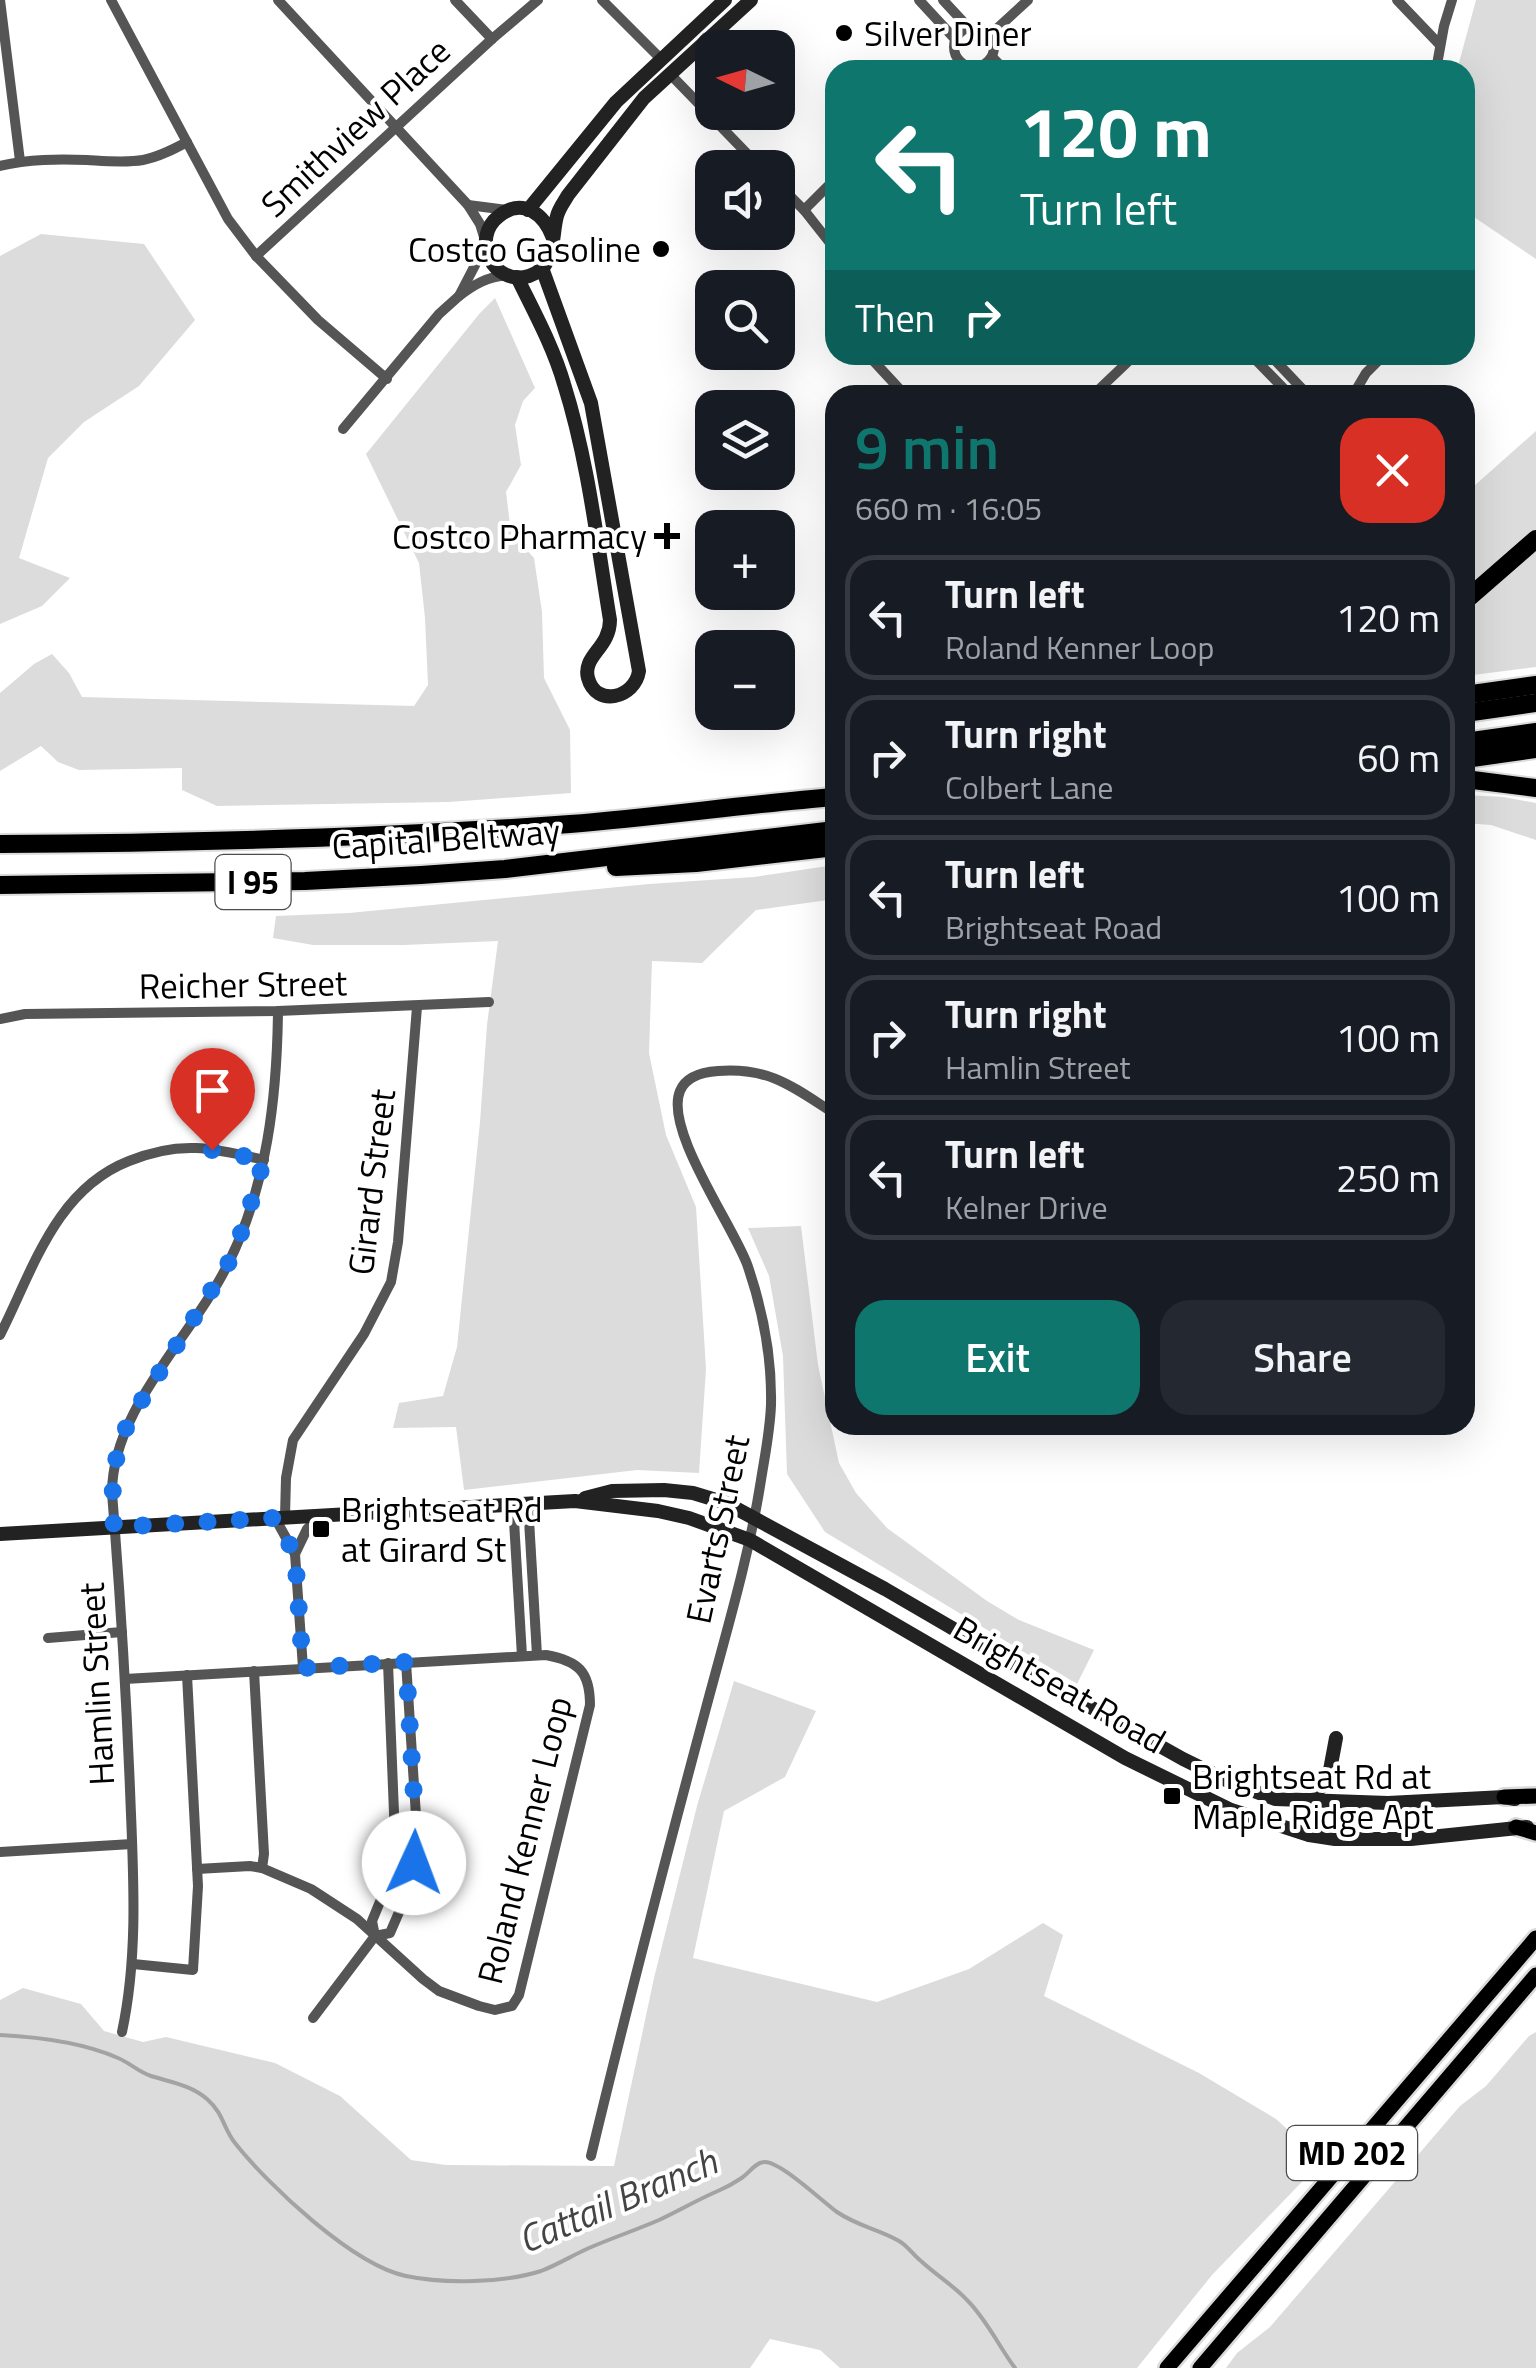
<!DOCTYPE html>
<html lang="en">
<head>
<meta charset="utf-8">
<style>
	:root { --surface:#171b24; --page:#242831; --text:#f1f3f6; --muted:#9ea1a6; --line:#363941; --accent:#0f766e }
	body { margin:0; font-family:"Titillium Web",sans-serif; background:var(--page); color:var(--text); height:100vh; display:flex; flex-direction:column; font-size:38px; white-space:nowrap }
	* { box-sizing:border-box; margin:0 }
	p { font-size:32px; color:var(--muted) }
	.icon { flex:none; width:55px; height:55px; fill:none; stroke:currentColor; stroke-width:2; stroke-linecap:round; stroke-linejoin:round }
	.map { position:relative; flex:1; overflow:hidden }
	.drawer { position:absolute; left:825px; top:385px; width:650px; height:1050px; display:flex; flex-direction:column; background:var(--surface); border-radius:30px; box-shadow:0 10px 40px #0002 }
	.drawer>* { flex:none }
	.banner { position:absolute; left:825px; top:60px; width:650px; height:305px; border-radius:30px; box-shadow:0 10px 40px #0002; background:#0f766e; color:#fff; overflow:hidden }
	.needle { width:65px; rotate:275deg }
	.fabs { position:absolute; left:695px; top:30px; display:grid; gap:20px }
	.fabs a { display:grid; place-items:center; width:100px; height:100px; border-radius:20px; background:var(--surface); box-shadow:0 10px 40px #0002; font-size:50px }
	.pin { position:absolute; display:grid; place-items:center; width:85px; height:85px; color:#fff; margin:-102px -42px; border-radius:50% 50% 50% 0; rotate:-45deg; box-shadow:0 0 10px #0007 }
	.pin .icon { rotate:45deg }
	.me { position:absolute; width:110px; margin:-55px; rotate:2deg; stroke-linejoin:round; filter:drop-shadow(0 0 8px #0008) }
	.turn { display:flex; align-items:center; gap:35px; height:210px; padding:0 30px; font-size:45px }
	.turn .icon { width:130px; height:130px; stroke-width:2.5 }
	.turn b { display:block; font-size:70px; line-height:85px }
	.then { display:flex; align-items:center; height:95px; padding:0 30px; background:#0003; gap:20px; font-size:38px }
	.round { display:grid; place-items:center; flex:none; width:105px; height:105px; border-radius:30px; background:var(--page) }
	.head { display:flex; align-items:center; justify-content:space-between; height:170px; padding:0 30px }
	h1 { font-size:60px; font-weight:600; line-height:75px; color:var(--accent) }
	.button { display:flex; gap:20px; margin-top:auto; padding:20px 30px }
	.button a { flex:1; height:115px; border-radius:30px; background:var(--accent); color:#fff; font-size:40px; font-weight:600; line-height:115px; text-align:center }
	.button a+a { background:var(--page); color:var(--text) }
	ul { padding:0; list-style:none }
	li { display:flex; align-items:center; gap:30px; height:125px; margin:0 20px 15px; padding:0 10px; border:5px solid var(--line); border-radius:30px }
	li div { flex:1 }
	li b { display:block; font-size:38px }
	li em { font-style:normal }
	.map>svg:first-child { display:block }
</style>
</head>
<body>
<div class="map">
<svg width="1536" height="2368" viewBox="0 0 1536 2368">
	<rect width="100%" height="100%" fill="#fff"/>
	<g fill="#dcdcdc">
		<polygon points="1476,0 1536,0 1536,259 1465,211 1465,70 1457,70"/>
		<polygon points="41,234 144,244 195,320 139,386 84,422 48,458 19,558 70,578 42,606 0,624 0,256"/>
		<polygon points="495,298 535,388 523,401 515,425 521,465 506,492 511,533 534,558 542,612 544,678 570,730 571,793 449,802 217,806 182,790 182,768 79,770 58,762 41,746 0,771 0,693 34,664 52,654 69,673 82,697 414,706 428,685 425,618 419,563 366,454 480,313"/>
		<polygon points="1536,431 1536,667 1465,676 1465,494"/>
		<polygon points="1465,795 1504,797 1536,803 1536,840 1491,825 1465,823"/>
		<polygon points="835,865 835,899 756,910 702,963 652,961 649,1053 666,1135 696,1207 706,1369 699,1473 637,1470 464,1490 456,1427 393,1428 399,1403 443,1396 457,1347 480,1122 487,1025 498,941 404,945 313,945 273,938 276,916 349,913 649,884 754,877"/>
		<polygon points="801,1226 818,1365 839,1463 856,1493 887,1528 987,1601 1019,1620 1094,1650 1077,1684 825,1532 787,1474 783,1356 769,1276 748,1228"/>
		<polygon points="734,1681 816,1711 785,1777 724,1811 693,1958 877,2002 969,1969 1043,1923 1063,1935 1044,1996 1199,2073 1276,2119 1322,2161 1212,2275 1137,2368 840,2368 820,2350 770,2339 750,2368 0,2368 0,2000 23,1988 81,2004 104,2031 143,2042 166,2037 275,2063 340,2096 411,2160 446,2165 614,2166 654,1978 697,1806"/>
		<polygon points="1536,2032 1536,2368 1226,2368 1237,2353 1270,2327 1460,2106 1486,2086 1529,2036"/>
	</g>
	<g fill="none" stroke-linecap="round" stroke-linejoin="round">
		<path stroke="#a3a3a3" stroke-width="4" d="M0,2035C39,2037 82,2042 118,2058C130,2063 139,2072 151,2076C170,2082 191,2085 207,2099C224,2114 223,2128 235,2143C268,2185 353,2265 406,2276C444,2284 504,2283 541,2271C557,2265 573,2255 589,2248C612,2238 636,2230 659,2220C680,2210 699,2199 720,2190C727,2187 734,2183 740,2179C749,2174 754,2163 764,2162C779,2160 823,2202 837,2212C859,2227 879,2229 899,2241C908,2246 913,2255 921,2261C936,2275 953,2285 967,2300C987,2320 998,2345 1015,2368"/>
		<g stroke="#dbdbdb" stroke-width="20">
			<g id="primary">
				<polyline points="1504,1797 1536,1796"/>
				<polyline points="1516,1827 1536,1833"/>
				<polyline points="1167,2368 1536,1938"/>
				<polyline points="1200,2368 1536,1975"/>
			</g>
		</g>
		<g stroke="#dbdbdb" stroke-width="22">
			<g id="highway">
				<polyline points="1465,601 1536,539"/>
				<polyline points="1465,695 1536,685"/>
				<polyline points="1465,713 1536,703"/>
				<polyline points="1465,742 1536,732"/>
				<polyline points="1465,759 1536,749"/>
				<polyline points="1465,779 1536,788"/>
				<path d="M0,844C191,843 380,838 570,824C659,817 747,804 835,797"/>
				<polyline points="616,867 696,863 835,847"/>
				<polyline points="0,885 305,881 421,875 505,869 835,830"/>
			</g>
		</g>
		<g stroke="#555" stroke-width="10">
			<polyline points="0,0 20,161"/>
			<polyline points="111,0 228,219 256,256 318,320 387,379"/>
			<polyline points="278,0 468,205 480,224 485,240"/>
			<polyline points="455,0 492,39"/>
			<polyline points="602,0 661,59"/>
			<polyline points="919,0 955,39"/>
			<polyline points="943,0 968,27"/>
			<polyline points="1397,0 1440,45"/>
			<circle cx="974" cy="47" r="20"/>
			<polyline points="990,35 1028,0"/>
			<polyline points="992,57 1005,70"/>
			<polyline points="1436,70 1444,26 1452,0"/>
			<polyline points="670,74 761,168"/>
			<path d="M0,166C29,159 58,159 87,160C105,161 125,163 143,160C159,157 174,149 187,142"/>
			<polyline points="778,184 804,210 834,248 835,253"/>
			<polyline points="468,205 507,210"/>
			<polyline points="804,210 835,179"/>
			<path d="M485,246L459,296C475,284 487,277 507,275"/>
			<polyline points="256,256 492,39 538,0"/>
			<polyline points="868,355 905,395"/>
			<polyline points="1251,355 1290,395"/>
			<polyline points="1270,355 1308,395"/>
			<polyline points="1093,395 1135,355"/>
			<polyline points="1353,395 1366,373 1384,355"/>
			<polyline points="343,429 439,314 459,296"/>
			<polyline points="0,1019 25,1014 278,1011 489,1002"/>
			<path d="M0,1335C33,1270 55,1190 129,1161C151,1152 172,1147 196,1148C219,1149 242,1155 264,1160"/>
			<polyline points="528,1503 537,1655"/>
			<polyline points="513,1504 522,1656"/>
			<polyline points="285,1516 286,1478 293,1440 364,1334 391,1282 398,1242 417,1007"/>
			<polyline points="275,1518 295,1554"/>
			<polyline points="48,1638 122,1632"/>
			<polyline points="303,1668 295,1554 307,1529 320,1516"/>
			<polyline points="254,1671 264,1854 262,1868"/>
			<path d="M125,1679L546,1655C578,1661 590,1671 590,1705L519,1995L512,2006L495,2010L479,2006L439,1991L423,1979L357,1919L311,1889L262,1868L250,1866L197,1869"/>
			<polyline points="0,1852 132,1844"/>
			<polyline points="375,1936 372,1921 389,1880 395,1838 388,1663"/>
			<polyline points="133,1964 193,1970 198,1886 187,1675"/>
			<polyline points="313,2018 375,1936 390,1933 409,1889 417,1831 406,1662"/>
			<path d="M122,2032C139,1952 133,1870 130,1789C126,1690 120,1592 112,1493C112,1409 192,1337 228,1264C267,1186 277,1097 278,1011"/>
			<path d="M591,2156C627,2006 666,1857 706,1708C726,1633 749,1557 761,1480C765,1455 770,1431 771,1405C772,1357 763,1310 747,1264C732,1224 664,1129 680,1091C686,1076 703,1072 718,1071C770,1067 793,1087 835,1114"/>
		</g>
		<g stroke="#222" stroke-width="14">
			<polyline points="528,210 616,102 725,0"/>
			<path d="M553,238C544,214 523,197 499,216C470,238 493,287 529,276C557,267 551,238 557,216C559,208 564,202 568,195L644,98L751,0"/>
			<path d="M517,277C534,312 553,346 564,384C588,460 597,541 610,620C610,648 582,656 588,678C596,708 635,698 639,671L591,403L542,268"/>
			<polyline points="585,1498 612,1491 664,1490 693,1493 726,1503 885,1589 1026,1671 1183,1759 1230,1782 1275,1799 1388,1803 1504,1797 1515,1799"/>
			<polyline points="0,1534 575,1501 658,1511 689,1518 750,1540 1125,1758 1231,1810 1309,1835 1335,1839 1411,1839 1527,1827"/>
			<polyline points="1306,1802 1326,1782 1330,1770 1336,1738"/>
		</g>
		<use href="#primary" stroke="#000" stroke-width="15"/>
		<use href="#highway" stroke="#000" stroke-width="18"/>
	</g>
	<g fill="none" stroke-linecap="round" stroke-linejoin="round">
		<path stroke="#1a73e8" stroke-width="18" stroke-dasharray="0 32.4" d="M212,1150L264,1160L244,1226L228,1264L130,1419C112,1458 111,1485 114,1527L274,1518L295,1554L303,1668L406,1662L416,1831L414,1863"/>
	</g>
	<g fill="#000" stroke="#fff" stroke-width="4">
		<circle cx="844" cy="33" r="10"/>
		<circle cx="661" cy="249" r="10"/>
		<path d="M662 521h10v10h10v10h-10v10h-10v-10h-10v-10h10z"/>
		<rect x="311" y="1519" width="20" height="20" rx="5"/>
		<rect x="1162" y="1786" width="20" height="20" rx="5"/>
	</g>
	<g text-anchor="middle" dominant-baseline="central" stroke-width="8" stroke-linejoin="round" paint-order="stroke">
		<g fill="#fff" stroke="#4c4c4c" stroke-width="2.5">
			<rect x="215.5" y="855" width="75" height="54" rx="8"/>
			<rect x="1287" y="2126" width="130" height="54" rx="8"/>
		</g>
		<g font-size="32" font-weight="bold" fill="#000">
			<text x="253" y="882">I 95</text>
			<text x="1352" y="2153">MD 202</text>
		</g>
		<g font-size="35" fill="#000" stroke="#fff" text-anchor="start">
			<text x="864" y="33">Silver Diner</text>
			<text x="641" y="249" text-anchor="end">Costco Gasoline</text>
			<text x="647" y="536" text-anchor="end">Costco Pharmacy</text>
			<text x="341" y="1509">Brightseat Rd<tspan x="341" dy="40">at Girard St</tspan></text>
			<text x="1192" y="1776">Brightseat Rd at<tspan x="1192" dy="40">Maple Ridge Apt</tspan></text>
		</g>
		<g font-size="35" fill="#000" stroke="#fff">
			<text transform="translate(355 127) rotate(-43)">Smithview Place</text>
			<text transform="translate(446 838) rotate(-4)">Capital Beltway</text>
			<text transform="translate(243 984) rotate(-1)">Reicher Street</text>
			<text transform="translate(371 1182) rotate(-83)">Girard Street</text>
			<text transform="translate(717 1529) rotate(-78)">Evarts Street</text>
			<text transform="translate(96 1684) rotate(-93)">Hamlin Street</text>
			<text transform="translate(1060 1684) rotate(30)">Brightseat Road</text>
			<text transform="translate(524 1840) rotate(-76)">Roland Kenner Loop</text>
		</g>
		<g font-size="38" font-style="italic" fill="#444" stroke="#fff">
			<text transform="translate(617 2200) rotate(-23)">Cattail Branch</text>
		</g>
	</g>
</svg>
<div class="fabs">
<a><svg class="needle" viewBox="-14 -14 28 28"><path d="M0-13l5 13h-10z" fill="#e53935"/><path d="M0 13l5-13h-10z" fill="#9ea1a6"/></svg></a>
<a><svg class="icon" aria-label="sound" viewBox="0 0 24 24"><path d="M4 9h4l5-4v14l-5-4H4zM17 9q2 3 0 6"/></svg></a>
<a><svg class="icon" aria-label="search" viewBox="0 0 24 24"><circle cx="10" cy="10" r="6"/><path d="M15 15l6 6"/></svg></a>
<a><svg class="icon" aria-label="layers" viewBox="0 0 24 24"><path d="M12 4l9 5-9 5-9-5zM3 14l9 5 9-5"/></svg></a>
<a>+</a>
<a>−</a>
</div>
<div class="pin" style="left:212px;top:1150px;background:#d93025"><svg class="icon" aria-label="arrive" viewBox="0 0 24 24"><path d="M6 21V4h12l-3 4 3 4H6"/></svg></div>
<svg class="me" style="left:414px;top:1863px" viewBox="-20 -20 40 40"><circle r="19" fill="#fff"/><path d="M0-13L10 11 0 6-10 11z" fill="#1a73e8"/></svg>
<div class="banner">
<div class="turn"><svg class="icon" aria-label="left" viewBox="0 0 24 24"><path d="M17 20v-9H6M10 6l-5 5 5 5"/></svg><div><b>120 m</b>Turn left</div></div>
<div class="then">Then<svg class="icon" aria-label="right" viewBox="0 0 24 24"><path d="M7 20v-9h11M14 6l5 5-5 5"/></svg></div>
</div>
<section class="drawer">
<div class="head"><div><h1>9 min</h1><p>660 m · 16:05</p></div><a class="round" style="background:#d93025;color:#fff"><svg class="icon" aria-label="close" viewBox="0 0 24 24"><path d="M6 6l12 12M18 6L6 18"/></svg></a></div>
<ul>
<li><svg class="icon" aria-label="left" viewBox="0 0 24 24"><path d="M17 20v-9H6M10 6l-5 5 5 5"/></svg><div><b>Turn left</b><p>Roland Kenner Loop</p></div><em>120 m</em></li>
<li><svg class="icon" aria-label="right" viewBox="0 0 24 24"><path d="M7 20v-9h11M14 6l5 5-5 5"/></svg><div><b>Turn right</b><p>Colbert Lane</p></div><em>60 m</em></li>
<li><svg class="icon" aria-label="left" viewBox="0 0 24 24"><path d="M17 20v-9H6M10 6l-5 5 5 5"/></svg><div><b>Turn left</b><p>Brightseat Road</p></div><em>100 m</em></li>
<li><svg class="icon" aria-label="right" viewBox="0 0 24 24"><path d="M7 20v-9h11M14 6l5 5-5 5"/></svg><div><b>Turn right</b><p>Hamlin Street</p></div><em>100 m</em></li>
<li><svg class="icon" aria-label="left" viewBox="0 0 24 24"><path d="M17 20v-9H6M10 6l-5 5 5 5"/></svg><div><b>Turn left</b><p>Kelner Drive</p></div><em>250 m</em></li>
</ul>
<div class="button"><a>Exit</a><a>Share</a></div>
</section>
</div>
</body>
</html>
